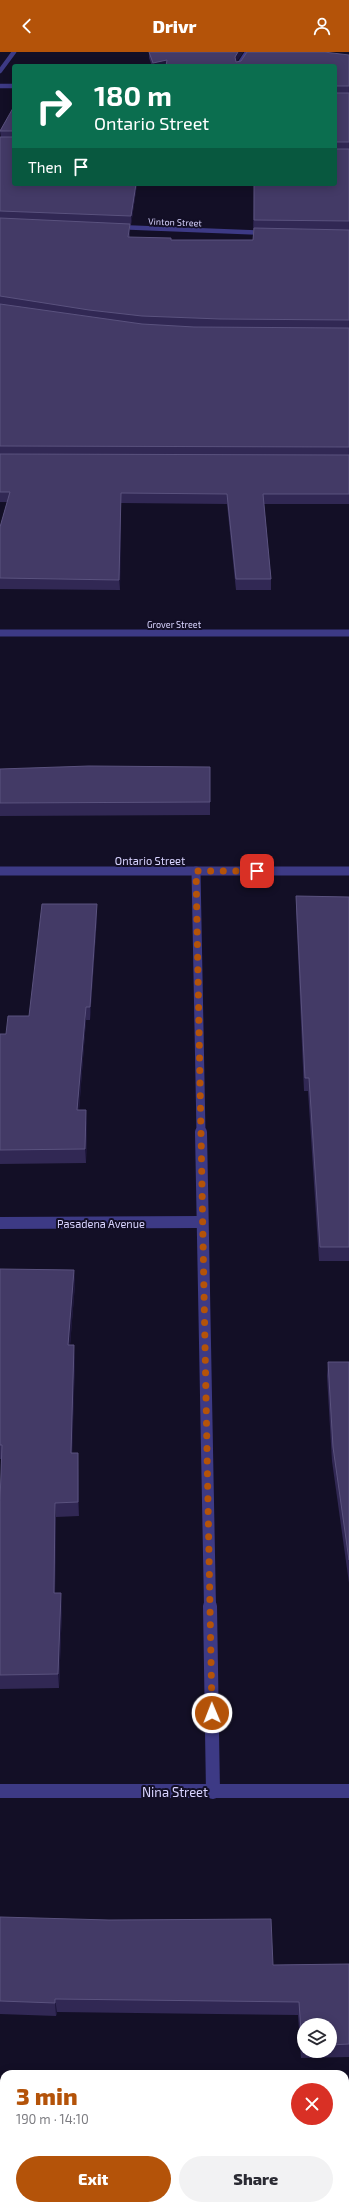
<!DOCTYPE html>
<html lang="en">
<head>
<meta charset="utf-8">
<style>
	:root { --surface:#fff; --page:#f2f2f3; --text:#2b2b33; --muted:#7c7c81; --accent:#b45309 }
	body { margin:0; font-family:"Exo 2",sans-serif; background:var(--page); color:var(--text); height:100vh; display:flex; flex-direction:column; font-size:15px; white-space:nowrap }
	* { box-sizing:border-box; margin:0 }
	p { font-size:13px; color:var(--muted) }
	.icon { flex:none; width:22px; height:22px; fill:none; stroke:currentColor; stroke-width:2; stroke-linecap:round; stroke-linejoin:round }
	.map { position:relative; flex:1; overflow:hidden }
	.panel { position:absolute; left:0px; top:2018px; width:349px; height:140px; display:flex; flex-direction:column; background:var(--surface); border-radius:12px 12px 0 0; box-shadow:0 2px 10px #0003 }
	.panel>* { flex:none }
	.top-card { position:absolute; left:12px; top:12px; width:325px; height:122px; border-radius:4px; box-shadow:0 2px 10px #0003; background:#0b6e4f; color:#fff; overflow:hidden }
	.tools { position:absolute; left:297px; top:1966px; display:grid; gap:8px }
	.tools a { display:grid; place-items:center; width:40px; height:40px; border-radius:50%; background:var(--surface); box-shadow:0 2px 10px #0003; font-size:20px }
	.pin { position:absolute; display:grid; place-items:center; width:34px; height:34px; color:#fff; margin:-17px; border-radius:8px; box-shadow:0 2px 6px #0006 }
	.me { position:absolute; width:44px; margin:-22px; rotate:359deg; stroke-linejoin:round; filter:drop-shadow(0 0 3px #0008) }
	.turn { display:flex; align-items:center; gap:14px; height:84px; padding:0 16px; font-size:18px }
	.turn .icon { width:52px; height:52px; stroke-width:2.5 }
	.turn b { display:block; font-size:28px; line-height:34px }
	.then { display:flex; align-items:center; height:38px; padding:0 16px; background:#0003; gap:8px; font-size:15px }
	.round { display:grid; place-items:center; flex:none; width:42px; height:42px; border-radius:21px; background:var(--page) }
	.headline { display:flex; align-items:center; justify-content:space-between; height:68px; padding:0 16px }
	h1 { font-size:24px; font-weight:800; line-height:30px; color:var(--accent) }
	.cta { display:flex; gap:8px; margin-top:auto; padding:8px 16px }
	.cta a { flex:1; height:46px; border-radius:24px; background:var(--accent); color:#fff; font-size:16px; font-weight:800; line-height:46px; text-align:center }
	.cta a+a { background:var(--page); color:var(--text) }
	header { display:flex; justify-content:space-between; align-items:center; height:52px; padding:0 16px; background:var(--accent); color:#fff; font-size:18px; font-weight:800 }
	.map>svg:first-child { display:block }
</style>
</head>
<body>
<header><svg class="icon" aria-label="back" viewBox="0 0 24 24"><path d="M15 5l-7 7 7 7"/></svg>Drivr<svg class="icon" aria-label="person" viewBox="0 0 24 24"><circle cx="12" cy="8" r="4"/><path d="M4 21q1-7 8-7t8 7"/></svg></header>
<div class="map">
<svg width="349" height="2158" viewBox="0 0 349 2158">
	<rect width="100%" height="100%" fill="#130f26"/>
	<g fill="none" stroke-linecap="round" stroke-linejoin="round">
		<g stroke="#3d3a85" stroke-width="4.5">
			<polyline points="238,14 247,0"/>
			<polyline points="0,19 14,0"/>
			<polyline points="0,34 14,34"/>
			<polyline points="117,175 267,181"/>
		</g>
		<g stroke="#3d3a85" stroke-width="9">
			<polyline points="0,819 349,819"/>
			<polyline points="196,819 201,1081"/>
		</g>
		<g stroke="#3d3a85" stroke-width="12">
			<polyline points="201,1080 210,1555"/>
			<polyline points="0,1171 201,1170"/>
		</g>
		<g stroke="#3d3a85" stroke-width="14">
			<polyline points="210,1554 213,1740"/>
			<polyline points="0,1739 349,1739"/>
		</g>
		<polyline stroke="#3d3a85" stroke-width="7" points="0,581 349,581"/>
	</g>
	<g fill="#312854" fill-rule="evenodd">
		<polygon points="149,0 243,0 236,10 349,3 349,41 335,41 335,14 152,14 149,6"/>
		<polygon points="335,41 349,41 349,452 264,452 271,527 271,538 236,538 227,452 121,451 120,538 0,537 0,475 7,450 0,450 0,85 1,85 0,79 14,55 14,132 137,132 131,173 130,172 130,185 171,188 253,188 254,132 335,132"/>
		<polygon points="210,715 210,763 0,764 0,717"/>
		<polygon points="296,844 349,845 349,1209 319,1209 308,1039 304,1039 296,857"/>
		<polygon points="97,865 90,968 86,968 79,1058 87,1072 86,1111 0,1112 0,982 6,982 29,964"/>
		<polygon points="0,1217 74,1218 75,1232 70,1293 75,1307 72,1401 78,1401 79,1464 56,1465 55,1541 62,1555 59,1636 0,1637 0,1449 2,1407 0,1407"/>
		<polygon points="328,1310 349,1310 349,1531 332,1409 327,1324"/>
		<path d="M0,1865L273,1913L349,1912V2005L301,2006L298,1963L57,1960L56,1964L0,1962ZM304,1973H330V1999H304Z"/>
	</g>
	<g fill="#1d163a">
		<polygon points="238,0 243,0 235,12 235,5"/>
		<polygon points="167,8 167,14 153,14 153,11"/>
		<polygon points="136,132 137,132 131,173 131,164"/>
		<polygon points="130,172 130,180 128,194 128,185"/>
		<polygon points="121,441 121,451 120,538 119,528"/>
		<polygon points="97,852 97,865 90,968 90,955"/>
		<polygon points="86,955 86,968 78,1072 77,1058"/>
		<polygon points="86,1058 87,1072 86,1111 85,1097"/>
		<polygon points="74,1218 75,1232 69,1307 68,1293"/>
		<polygon points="74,1293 75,1307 72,1415 71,1401"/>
		<polygon points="78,1401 78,1415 79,1464 78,1450"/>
		<polygon points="55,1451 56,1465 55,1555 54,1541"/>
		<polygon points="61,1541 62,1555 59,1636 58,1622"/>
		<polygon points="55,1947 57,1960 56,1964 55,1951"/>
	</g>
	<g fill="#433a66" stroke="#5a527e">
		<polygon points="149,0 238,0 235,5 236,10 241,9 247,0 324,0 349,3 349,34 335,34 335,14 166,14 167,8 153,11"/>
		<rect x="335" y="41" width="14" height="49"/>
		<polygon points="14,55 14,79 0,79 13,56"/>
		<polygon points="0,85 14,85 14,132 136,132 131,164 0,159"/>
		<polygon points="335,97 349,97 349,169 254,168 254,132 335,132"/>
		<polygon points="0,166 130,172 128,185 171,186 171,188 253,188 254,176 349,178 349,268 220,267 142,264 89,258 0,244"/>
		<polygon points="0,252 142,272 194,275 349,276 349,395 0,394"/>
		<polygon points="0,402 349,403 349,442 263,442 271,527 236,527 227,442 121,441 119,528 0,526 0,475 10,440 0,440"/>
		<polygon points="89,714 210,715 210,750 0,751 0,717"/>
		<polygon points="296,844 349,845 349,1195 320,1195 309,1026 305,1026"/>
		<polygon points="42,852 97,852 90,955 86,955 77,1058 86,1058 85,1097 0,1098 0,982 6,982 8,964 29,964"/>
		<polygon points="0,1217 74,1218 68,1293 74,1293 71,1401 78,1401 78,1450 55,1451 54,1541 61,1541 58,1622 0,1623 0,1449 2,1393 0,1393"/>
		<polygon points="328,1310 349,1310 349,1508 333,1395"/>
		<polygon points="0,1865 109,1868 271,1867 273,1913 349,1912 349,1992 330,1993 330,1973 304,1973 304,1993 302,1993 299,1950 55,1947 55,1951 0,1949"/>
	</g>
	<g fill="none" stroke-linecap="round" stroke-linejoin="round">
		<polyline stroke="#b45309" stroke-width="7" stroke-dasharray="0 12.6" points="212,1661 196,819 257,819"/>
	</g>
	<g text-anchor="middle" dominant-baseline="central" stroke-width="4" stroke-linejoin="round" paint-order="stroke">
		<g font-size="9" fill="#d9d4ff" stroke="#130f26">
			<text transform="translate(175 170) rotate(2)">Vinton Street</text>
			<text x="174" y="572">Grover Street</text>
		</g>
		<g font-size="11" fill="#d9d4ff" stroke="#130f26">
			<text x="150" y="808">Ontario Street</text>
			<text x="101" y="1171">Pasadena Avenue</text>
		</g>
		<g font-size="13" fill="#d9d4ff" stroke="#130f26">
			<text x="175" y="1740">Nina Street</text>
		</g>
	</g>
</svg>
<div class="tools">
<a><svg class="icon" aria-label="layers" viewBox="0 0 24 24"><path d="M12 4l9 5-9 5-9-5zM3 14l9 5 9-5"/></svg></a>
</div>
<div class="pin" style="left:257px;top:819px;background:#d93025"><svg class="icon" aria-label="arrive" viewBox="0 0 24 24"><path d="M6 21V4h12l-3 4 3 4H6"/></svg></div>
<svg class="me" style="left:212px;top:1661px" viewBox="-20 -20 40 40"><circle r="17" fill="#b45309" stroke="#fff" stroke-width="3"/><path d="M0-11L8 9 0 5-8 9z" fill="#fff"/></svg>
<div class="top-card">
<div class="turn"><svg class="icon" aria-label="right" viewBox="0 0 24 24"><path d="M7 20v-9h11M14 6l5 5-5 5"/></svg><div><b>180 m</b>Ontario Street</div></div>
<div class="then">Then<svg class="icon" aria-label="arrive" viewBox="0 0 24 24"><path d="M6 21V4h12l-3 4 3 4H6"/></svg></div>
</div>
<section class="panel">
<div class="headline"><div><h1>3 min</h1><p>190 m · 14:10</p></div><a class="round" style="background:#d93025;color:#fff"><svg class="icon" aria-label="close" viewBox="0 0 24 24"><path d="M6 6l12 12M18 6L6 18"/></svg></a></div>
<div class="cta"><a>Exit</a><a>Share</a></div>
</section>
</div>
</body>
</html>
